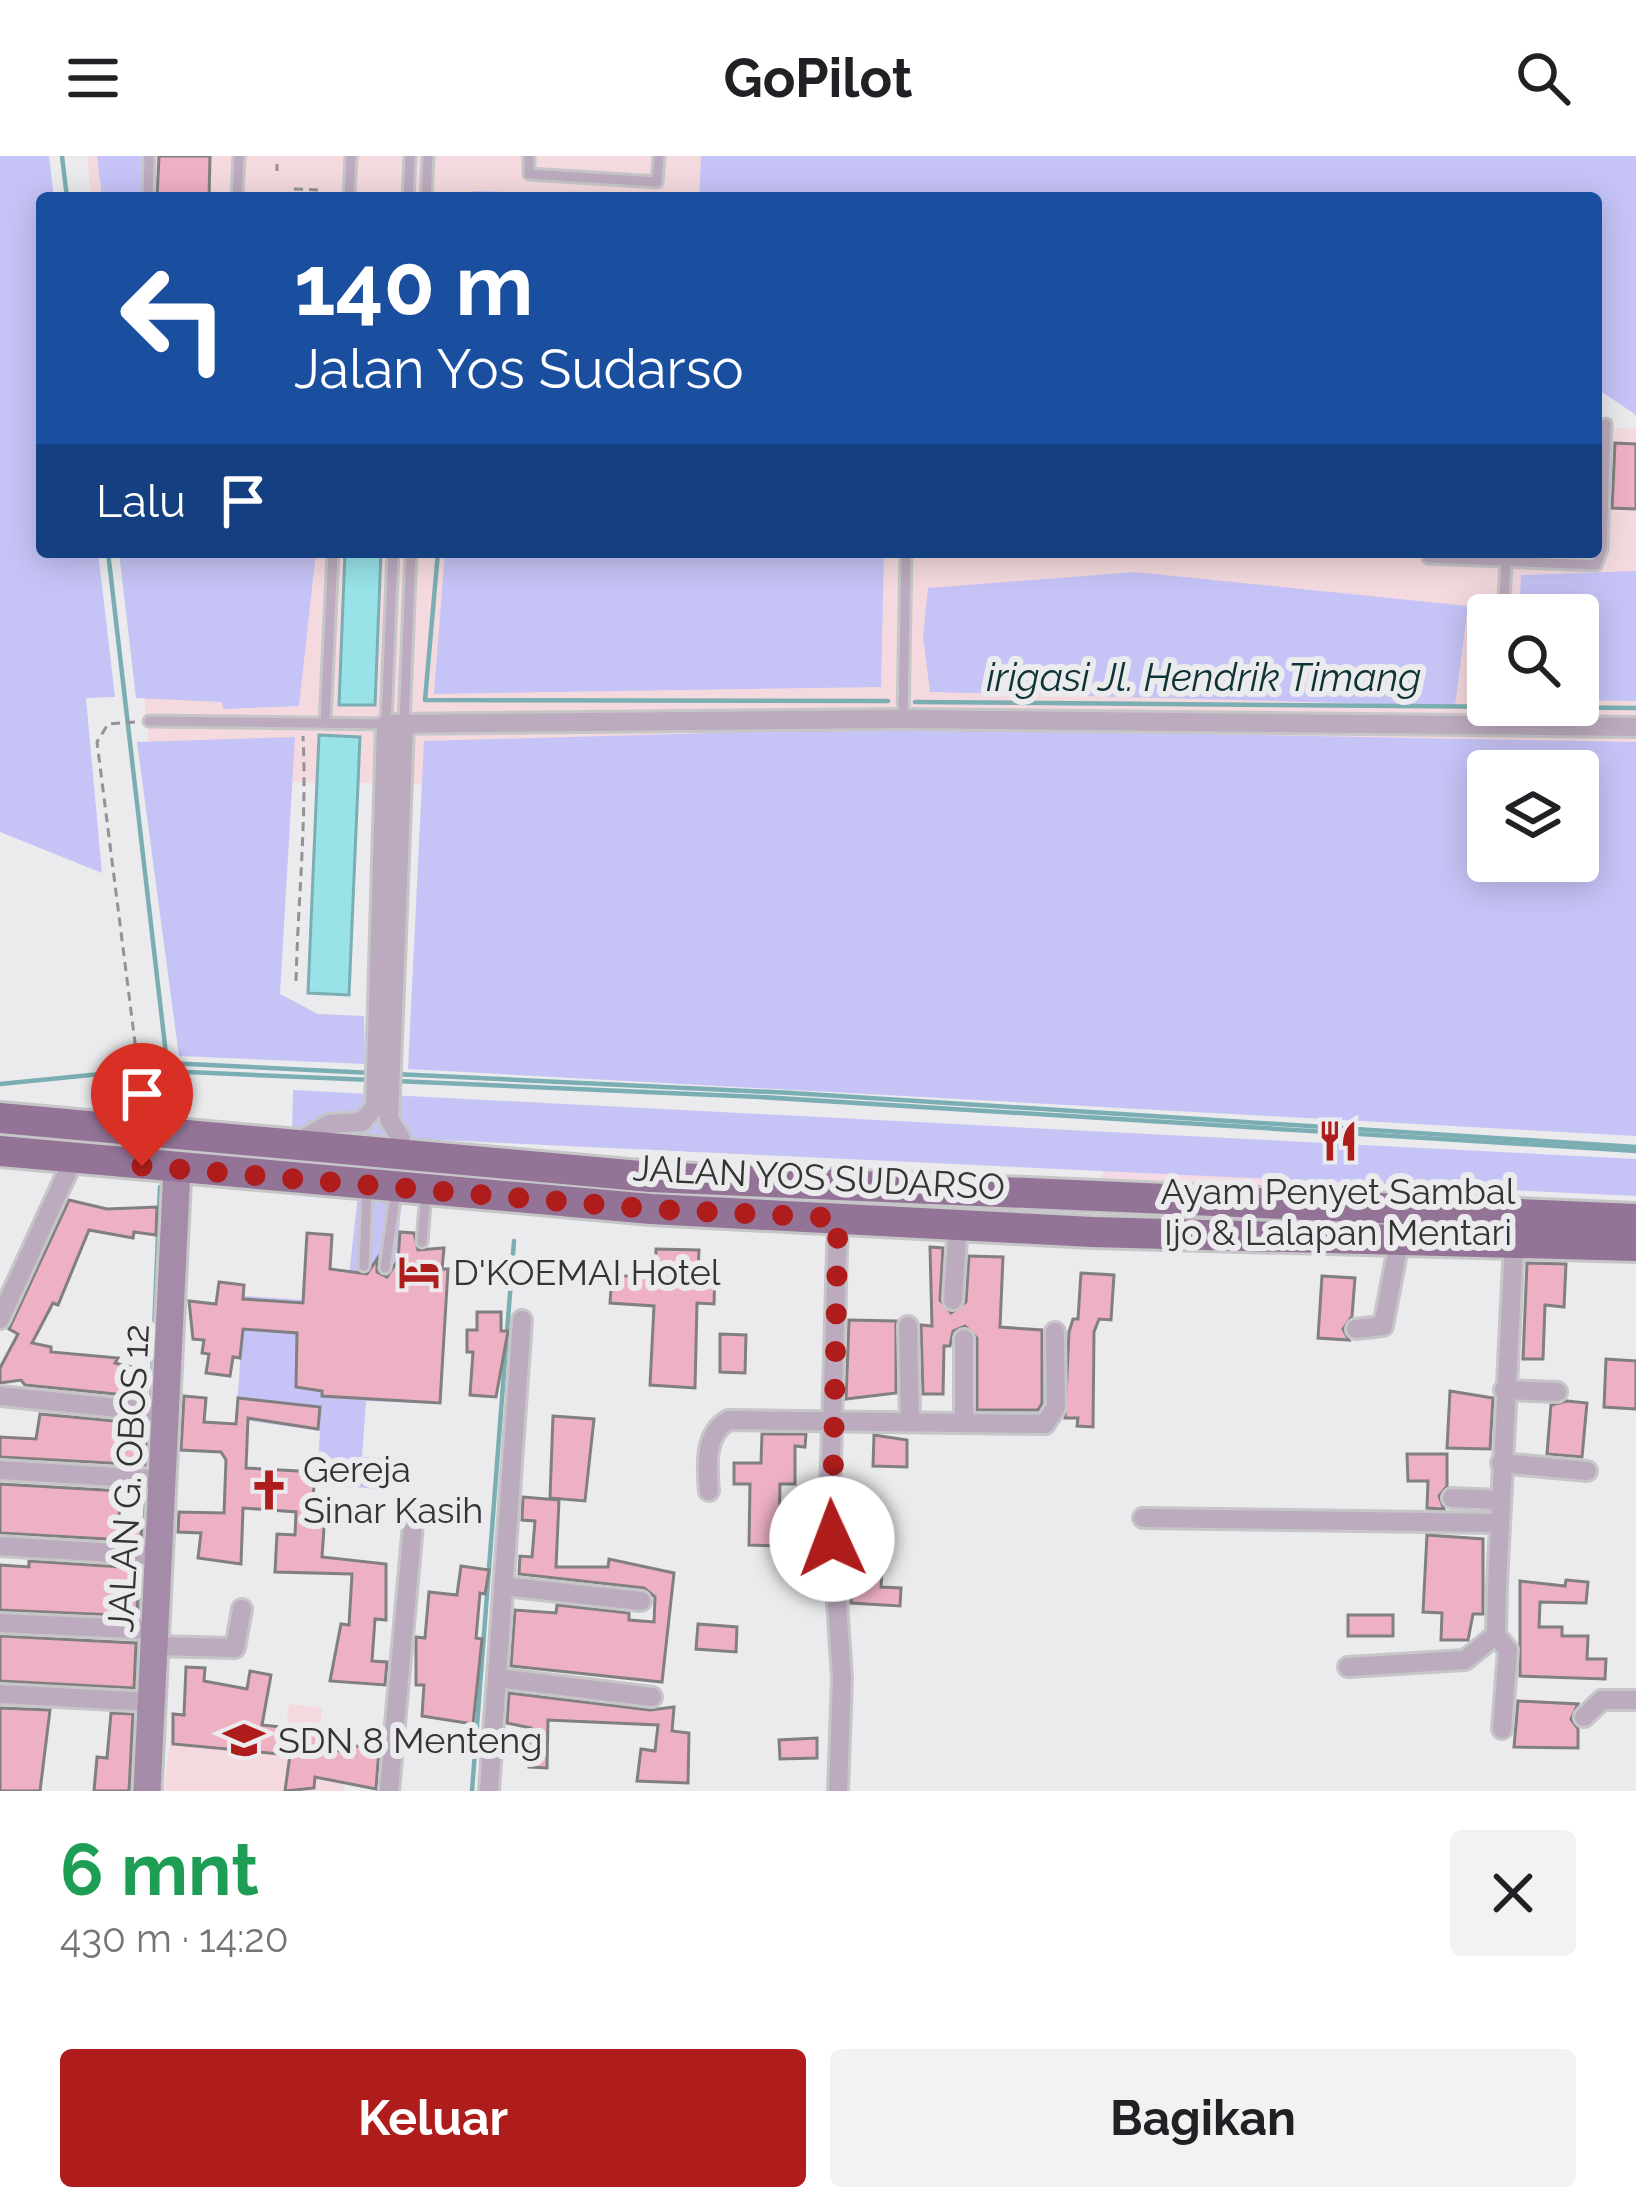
<!DOCTYPE html>
<html lang="id">
<head>
<meta charset="utf-8">
<style>
	:root { --surface:#fff; --page:#f2f2f2; --text:#202124; --muted:#757577; --accent:#ae1c1c }
	body { margin:0; font-family:Raleway,sans-serif; background:var(--page); color:var(--text); height:100vh; display:flex; flex-direction:column; font-size:45px; white-space:nowrap }
	* { box-sizing:border-box; margin:0 }
	p { font-size:39px; color:var(--muted) }
	.icon { flex:none; width:66px; height:66px; fill:none; stroke:currentColor; stroke-width:2; stroke-linecap:round; stroke-linejoin:round }
	.map { position:relative; height:1635px; overflow:hidden }
	.details { display:flex; flex-direction:column; background:var(--surface); flex:1 }
	.details>* { flex:none }
	.guide { position:absolute; left:36px; top:36px; width:1566px; height:366px; border-radius:12px; box-shadow:0 6px 30px #0003; background:#1a4fa0; color:#fff; overflow:hidden }
	.controls { position:absolute; left:1467px; top:438px; display:grid; gap:24px }
	.controls a { display:grid; place-items:center; width:132px; height:132px; border-radius:12px; background:var(--surface); box-shadow:0 6px 30px #0003; font-size:60px }
	.pin { position:absolute; display:grid; place-items:center; width:102px; height:102px; color:#fff; margin:-123px -51px; border-radius:50% 50% 50% 0; rotate:-45deg; box-shadow:0 0 12px #0007 }
	.pin .icon { rotate:45deg }
	.me { position:absolute; width:132px; margin:-66px; rotate:358deg; stroke-linejoin:round; filter:drop-shadow(0 0 9px #0008) }
	.turn { display:flex; align-items:center; gap:42px; height:252px; padding:0 60px; font-size:54px }
	.turn .icon { width:156px; height:156px; stroke-width:2.5 }
	.turn b { display:block; font-size:84px; line-height:102px }
	.then { display:flex; align-items:center; height:114px; padding:0 60px; background:#0003; gap:24px; font-size:45px }
	.round { display:grid; place-items:center; flex:none; width:126px; height:126px; border-radius:12px; background:var(--page) }
	.overview { display:flex; align-items:center; justify-content:space-between; height:204px; padding:0 60px }
	h1 { font-size:72px; font-weight:700; line-height:90px; color:#1e9e55 }
	.action { display:flex; gap:24px; margin-top:auto; padding:24px 60px }
	.action a { flex:1; height:138px; border-radius:12px; background:var(--accent); color:#fff; font-size:48px; font-weight:700; line-height:138px; text-align:center }
	.action a+a { background:var(--page); color:var(--text) }
	header { display:flex; justify-content:space-between; align-items:center; height:156px; padding:0 60px; background:var(--surface); font-size:54px; font-weight:700 }
	.map>svg:first-child { display:block }
</style>
</head>
<body>
<header><svg class="icon" aria-label="menu" viewBox="0 0 24 24"><path d="M4 6h16M4 12h16M4 18h16"/></svg>GoPilot<svg class="icon" aria-label="search" viewBox="0 0 24 24"><circle cx="10" cy="10" r="6"/><path d="M15 15l6 6"/></svg></header>
<div class="map">
<svg width="1636" height="1635" viewBox="0 0 1636 1635">
	<rect width="100%" height="100%" fill="#ebebed"/>
	<polygon fill="#f3dae3" points="1106,976 1382,990 1379,1036 1102,1024"/>
	<g fill="#f4dade" fill-rule="evenodd">
		<polygon points="87,0 707,0 706,42 91,42"/>
		<path d="M1596,271L1636,273V646L1578,615H1488V644L153,624L129,396H1596ZM1488,459H1578V549H1488Z"/>
		<polygon points="289,1548 322,1552 318,1593 347,1597 343,1635 164,1635 173,1558 286,1572"/>
	</g>
	<g fill="#c6c4f7" fill-rule="evenodd">
		<polygon points="0,0 49,0 54,42 42,42 42,396 98,396 115,541 86,542 102,717 0,676"/>
		<polygon points="97,0 141,0 142,42 102,42"/>
		<polygon points="701,0 1636,0 1636,259 1596,232 1596,42 472,42 473,35 699,42"/>
		<polygon points="119,396 316,396 299,550 223,553 222,546 136,542"/>
		<polygon points="445,396 884,396 881,531 434,538"/>
		<polygon points="1636,415 1636,545 1578,544 1578,459 1519,459 1521,419"/>
		<polygon points="1135,416 1468,450 1455,550 930,536 923,480 928,432"/>
		<path d="M886,572L1636,586V980L408,913L424,585ZM1488,615H1578V705H1488Z"/>
		<polygon points="295,581 280,838 318,858 364,860 365,908 179,900 137,586"/>
		<polygon points="293,934 1636,1003 1636,1040 292,977"/>
		<polygon points="358,1038 402,1042 393,1139 447,1143 441,1248 366,1245 362,1301 392,1303 390,1334 317,1328 320,1275 236,1263 245,1140 346,1147"/>
	</g>
	<g fill="#98e2e8" stroke="#7aaeb2" stroke-width="3">
		<polygon points="345,396 381,396 375,549 339,549"/>
		<polygon points="319,579 360,581 349,839 308,837"/>
	</g>
	<g fill="none" stroke-linecap="round" stroke-linejoin="round">
		<g stroke="#7aaeb2" stroke-width="4.5">
			<polyline points="62,0 67,42"/>
			<polyline points="108,396 167,907 372,917"/>
			<polyline points="438,396 425,544 888,545"/>
			<polyline points="915,546 1636,552"/>
			<polyline points="395,918 792,937 1636,991"/>
			<polyline points="396,925 760,941 1636,995"/>
			<polyline points="0,928 141,914 372,924"/>
			<polyline points="151,1247 160,1031"/>
			<polyline points="148,1315 150,1260"/>
			<polyline points="143,1391 147,1330"/>
			<polyline points="139,1469 143,1403"/>
			<polyline points="136,1537 139,1477"/>
			<polyline points="131,1635 135,1551"/>
			<polyline points="472,1635 514,1085"/>
		</g>
	</g>
	<g fill="#eeb1c4" stroke="#817f80" stroke-width="3">
		<polygon points="159,0 210,0 209,42 157,42"/>
		<polygon points="1615,287 1636,288 1636,353 1612,352"/>
		<polygon points="69,1044 107,1053 157,1051 156,1079 134,1076 133,1082 89,1074 58,1149 53,1147 32,1187 51,1191 51,1196 118,1202 115,1207 148,1215 146,1241 25,1229 21,1224 0,1227 0,1212 18,1178 9,1173"/>
		<polygon points="400,1076 414,1077 418,1094 444,1092 442,1113 448,1113 440,1247 322,1240 322,1235 296,1231 297,1177 243,1173 240,1202 233,1201 230,1220 206,1217 209,1198 202,1197 204,1184 193,1183 189,1145 216,1148 219,1126 244,1129 243,1143 303,1147 307,1077 332,1079 330,1113 367,1118 377,1103 377,1116 387,1121 398,1104"/>
		<polygon points="930,1091 943,1092 940,1144 951,1157 966,1146 969,1100 1003,1101 1000,1171 1042,1174 1042,1247 1038,1254 977,1254 977,1182 965,1170 953,1175 950,1190 944,1190 943,1238 923,1238 921,1169 932,1170"/>
		<polygon points="656,1093 699,1094 698,1116 715,1117 714,1148 697,1147 695,1232 650,1229 654,1150 610,1147 612,1119 655,1122"/>
		<polygon points="1527,1107 1566,1108 1564,1151 1545,1149 1543,1203 1523,1203"/>
		<polygon points="1081,1117 1114,1119 1111,1164 1099,1163 1094,1176 1093,1271 1077,1270 1078,1262 1065,1262 1069,1176 1073,1163 1078,1163"/>
		<polygon points="1322,1120 1355,1122 1352,1160 1343,1173 1349,1184 1318,1182"/>
		<polygon points="477,1156 501,1156 501,1175 508,1175 496,1241 470,1239 473,1196 467,1196 467,1174 477,1174"/>
		<polygon points="849,1164 896,1165 896,1237 846,1243"/>
		<polygon points="720,1178 746,1179 745,1217 720,1216"/>
		<polygon points="1606,1203 1636,1205 1636,1253 1604,1251"/>
		<polygon points="1450,1235 1493,1242 1490,1293 1447,1292"/>
		<polygon points="184,1240 206,1242 204,1266 236,1268 238,1242 320,1251 318,1273 248,1262 246,1312 315,1316 312,1357 325,1358 322,1401 386,1408 386,1464 375,1463 372,1505 387,1506 385,1529 330,1525 341,1468 349,1469 352,1418 275,1416 277,1378 295,1379 296,1356 243,1352 241,1408 198,1402 201,1377 178,1376 179,1356 224,1357 226,1304 221,1296 181,1294"/>
		<polygon points="1567,1245 1587,1247 1582,1301 1547,1298 1551,1249"/>
		<polygon points="40,1258 147,1268 145,1309 0,1301 0,1281 36,1283"/>
		<polygon points="553,1260 594,1263 585,1345 550,1342"/>
		<polygon points="762,1278 806,1278 805,1291 795,1290 795,1328 780,1328 779,1390 749,1389 750,1328 734,1328 734,1307 761,1307"/>
		<polygon points="874,1279 907,1284 907,1311 873,1310"/>
		<polygon points="1407,1298 1447,1298 1447,1330 1439,1340 1444,1353 1427,1352 1428,1325 1408,1325"/>
		<polygon points="0,1328 121,1335 119,1361 142,1363 141,1385 0,1377"/>
		<polygon points="523,1341 559,1344 556,1411 608,1411 609,1403 674,1417 662,1526 511,1510 515,1454 556,1457 557,1449 629,1457 629,1464 654,1466 655,1441 644,1432 519,1418 520,1400 532,1401 535,1365 522,1364"/>
		<polygon points="1427,1379 1483,1383 1483,1458 1473,1458 1468,1484 1441,1484 1442,1457 1423,1456"/>
		<polygon points="29,1405 138,1412 137,1460 0,1454 0,1409 29,1411"/>
		<polygon points="461,1410 489,1414 485,1438 480,1437 476,1482 482,1483 473,1568 422,1560 424,1529 416,1529 416,1481 425,1482 429,1436 457,1439"/>
		<polygon points="868,1415 882,1416 881,1431 901,1432 900,1450 851,1447 852,1429 867,1430"/>
		<polygon points="1566,1424 1588,1426 1586,1447 1540,1446 1539,1471 1562,1471 1562,1480 1588,1480 1587,1503 1606,1503 1605,1523 1520,1520 1520,1425 1565,1430"/>
		<rect x="1348" y="1459" width="45" height="21"/>
		<polygon points="698,1468 737,1471 736,1496 696,1493"/>
		<polygon points="0,1480 136,1487 134,1532 0,1525"/>
		<polygon points="186,1511 205,1512 204,1525 247,1533 250,1515 271,1519 262,1569 319,1575 318,1589 354,1599 355,1590 379,1593 376,1633 315,1621 314,1632 285,1635 290,1599 173,1588 173,1558 184,1559"/>
		<polygon points="509,1537 650,1554 674,1551 672,1575 689,1577 688,1627 637,1625 641,1593 655,1595 658,1569 548,1564 547,1612 529,1611 531,1572 507,1567"/>
		<polygon points="1518,1545 1578,1548 1571,1563 1578,1573 1578,1592 1514,1591"/>
		<polygon points="0,1552 50,1554 40,1635 0,1635"/>
		<polygon points="111,1557 133,1558 129,1635 94,1635 97,1601 107,1602"/>
		<polygon points="817,1582 817,1602 780,1603 779,1584"/>
	</g>
	<g fill="none" stroke-linecap="round" stroke-linejoin="round">
		<g stroke="#c6c6c8" stroke-width="15">
			<g id="lane">
				<polyline points="529,0 529,18 657,26 659,0"/>
				<polyline points="148,42 149,0"/>
				<polyline points="237,42 239,0"/>
				<polyline points="349,42 351,0"/>
				<polyline points="408,42 410,0"/>
				<polyline points="426,42 428,0"/>
				<polyline points="1428,402 1596,409 1602,393 1606,268"/>
				<polyline points="1503,459 1506,409"/>
				<polyline points="903,563 906,396"/>
				<polyline points="149,565 386,568 393,396"/>
				<polyline points="325,567 333,396"/>
				<polyline points="404,568 411,396"/>
				<polyline points="1495,570 1497,549"/>
				<polyline points="422,1086 426,1037"/>
				<polyline points="364,1110 367,1034"/>
				<polyline points="385,1112 396,1034"/>
			</g>
		</g>
		<g stroke="#c6c6c8" stroke-width="24">
			<g id="street">
				<polyline points="293,989 329,968 362,966 375,951 386,568 903,563 1636,571"/>
				<polyline points="402,998 401,983 389,963 404,568"/>
				<polyline points="953,1144 958,1067"/>
				<polyline points="0,1163 73,1004"/>
				<polyline points="908,1170 910,1263"/>
				<polyline points="1356,1173 1383,1170 1399,1086"/>
				<polyline points="1504,1234 1557,1236"/>
				<polyline points="0,1240 167,1257"/>
				<polyline points="964,1264 964,1183"/>
				<polyline points="1501,1307 1587,1315"/>
				<polyline points="0,1314 166,1324"/>
				<path d="M709,1335C707,1309 704,1277 729,1264L1045,1268L1056,1251L1055,1176"/>
				<polyline points="1452,1342 1499,1344"/>
				<polyline points="1143,1362 1498,1367"/>
				<polyline points="0,1390 160,1400"/>
				<polyline points="503,1430 641,1445"/>
				<polyline points="0,1467 155,1474"/>
				<polyline points="156,1490 235,1492 242,1453"/>
				<polyline points="1348,1511 1465,1504 1496,1479"/>
				<polyline points="497,1522 652,1541"/>
				<polyline points="0,1538 152,1546"/>
				<polyline points="1584,1561 1602,1544 1636,1544"/>
				<polyline points="1502,1573 1508,1494 1496,1479 1497,1429 1514,1088"/>
				<polyline points="389,1635 414,1358"/>
				<polyline points="489,1635 522,1164"/>
				<polyline points="838,1635 842,1522 830,1339 838,1062"/>
			</g>
		</g>
		<g stroke="#c6c6c8" stroke-width="33">
			<polyline id="secondary" points="147,1635 177,1013"/>
		</g>
		<g stroke="#c6c6c8" stroke-width="36">
			<g id="primary">
				<polyline points="0,962 651,1021 1636,1063"/>
				<polyline points="0,995 651,1053 1092,1076 1636,1090"/>
			</g>
		</g>
		<g stroke="#939395" stroke-width="3" stroke-dasharray="9 6" stroke-linecap="butt">
			<polyline points="277,15 277,8"/>
			<polyline points="294,33 320,34"/>
			<polyline points="135,566 108,568 97,586 143,950"/>
			<path d="M296,825C298,743 307,662 303,580"/>
		</g>
		<use href="#lane" stroke="#bcabbe" stroke-width="9"/>
		<use href="#street" stroke="#bcabbe" stroke-width="18"/>
		<use href="#secondary" stroke="#a48ba7" stroke-width="27"/>
		<use href="#primary" stroke="#937497" stroke-width="30"/>
	</g>
	<g fill="none" stroke-linecap="round" stroke-linejoin="round">
		<polyline stroke="#ae1c1c" stroke-width="21" stroke-dasharray="0 37.8" points="142,1010 651,1053 838,1062 832,1383"/>
	</g>
	<defs>
		<g id="restaurant-bare" transform="scale(3.24)"><path d="M-5-6h1v4h1v-4h1v4h1v-4h1v5L-1.5 .5V6h-2V.5L-5-1ZM5-6V6H3V1.5H1.5Q1.5-4 5-6Z" fill="#ae1c1c" stroke="#ebebed" stroke-width="2.5" paint-order="stroke"/></g>
		<g id="hotel-bare" transform="scale(3.24)"><path d="M-6-4.5h1.5V1H6V5H4.5V3h-9V5H-6ZM-4 0a1.8 1.8 0 1 1 3.6 0ZM.5 0V-2.5h3Q6-2.5 6 0Z" fill="#ae1c1c" stroke="#ebebed" stroke-width="2.5" paint-order="stroke"/></g>
		<g id="church-bare" transform="scale(3.24)"><path d="M-1.2-6h2.4v3.5h3.3v2.4h-3.3V6h-2.4V-.1h-3.3v-2.4h3.3Z" fill="#ae1c1c" stroke="#ebebed" stroke-width="2.5" paint-order="stroke"/></g>
		<g id="school-bare" transform="scale(3.24)"><path d="M0-5L7-2L0 1L-7-2ZM-4 1L0 2.5L4 1V4Q0 6-4 4Z" fill="#ae1c1c" stroke="#ebebed" stroke-width="2.5" paint-order="stroke"/></g>
	</defs>
	<g fill-rule="evenodd">
		<use href="#restaurant-bare" x="1338" y="985"/>
		<use href="#hotel-bare" x="419" y="1116"/>
		<use href="#church-bare" x="269" y="1334"/>
		<use href="#school-bare" x="244" y="1584"/>
	</g>
	<g text-anchor="middle" dominant-baseline="central" stroke-width="12" stroke-linejoin="round" paint-order="stroke">
		<g font-size="36" fill="#343435" stroke="#ebebed">
			<text transform="translate(819 1021) rotate(3)">JALAN YOS SUDARSO</text>
			<text transform="translate(128 1322) rotate(-87)">JALAN G. OBOS 12</text>
		</g>
		<g font-size="36" fill="#343435" stroke="#ebebed" text-anchor="start">
			<text x="1338" y="1035" text-anchor="middle">Ayam Penyet Sambal<tspan x="1338" dy="41">Ijo &amp; Lalapan Mentari</tspan></text>
			<text x="453" y="1116">D'KOEMAI Hotel</text>
			<text x="303" y="1313">Gereja<tspan x="303" dy="41">Sinar Kasih</tspan></text>
			<text x="278" y="1584">SDN 8 Menteng</text>
		</g>
		<g font-size="39" font-style="italic" fill="#0e3336" stroke="#ebebed">
			<text x="1204" y="521">irigasi Jl. Hendrik Timang</text>
		</g>
	</g>
</svg>
<div class="controls">
<a><svg class="icon" aria-label="search" viewBox="0 0 24 24"><circle cx="10" cy="10" r="6"/><path d="M15 15l6 6"/></svg></a>
<a><svg class="icon" aria-label="layers" viewBox="0 0 24 24"><path d="M12 4l9 5-9 5-9-5zM3 14l9 5 9-5"/></svg></a>
</div>
<div class="pin" style="left:142px;top:1010px;background:#d93025"><svg class="icon" aria-label="arrive" viewBox="0 0 24 24"><path d="M6 21V4h12l-3 4 3 4H6"/></svg></div>
<svg class="me" style="left:832px;top:1383px" viewBox="-20 -20 40 40"><circle r="19" fill="#fff"/><path d="M0-13L10 11 0 6-10 11z" fill="#ae1c1c"/></svg>
<div class="guide">
<div class="turn"><svg class="icon" aria-label="left" viewBox="0 0 24 24"><path d="M17 20v-9H6M10 6l-5 5 5 5"/></svg><div><b>140 m</b>Jalan Yos Sudarso</div></div>
<div class="then">Lalu<svg class="icon" aria-label="arrive" viewBox="0 0 24 24"><path d="M6 21V4h12l-3 4 3 4H6"/></svg></div>
</div>
</div>
<section class="details">
<div class="overview"><div><h1>6 mnt</h1><p>430 m · 14:20</p></div><a class="round"><svg class="icon" aria-label="close" viewBox="0 0 24 24"><path d="M6 6l12 12M18 6L6 18"/></svg></a></div>
<div class="action"><a>Keluar</a><a>Bagikan</a></div>
</section>
</body>
</html>
